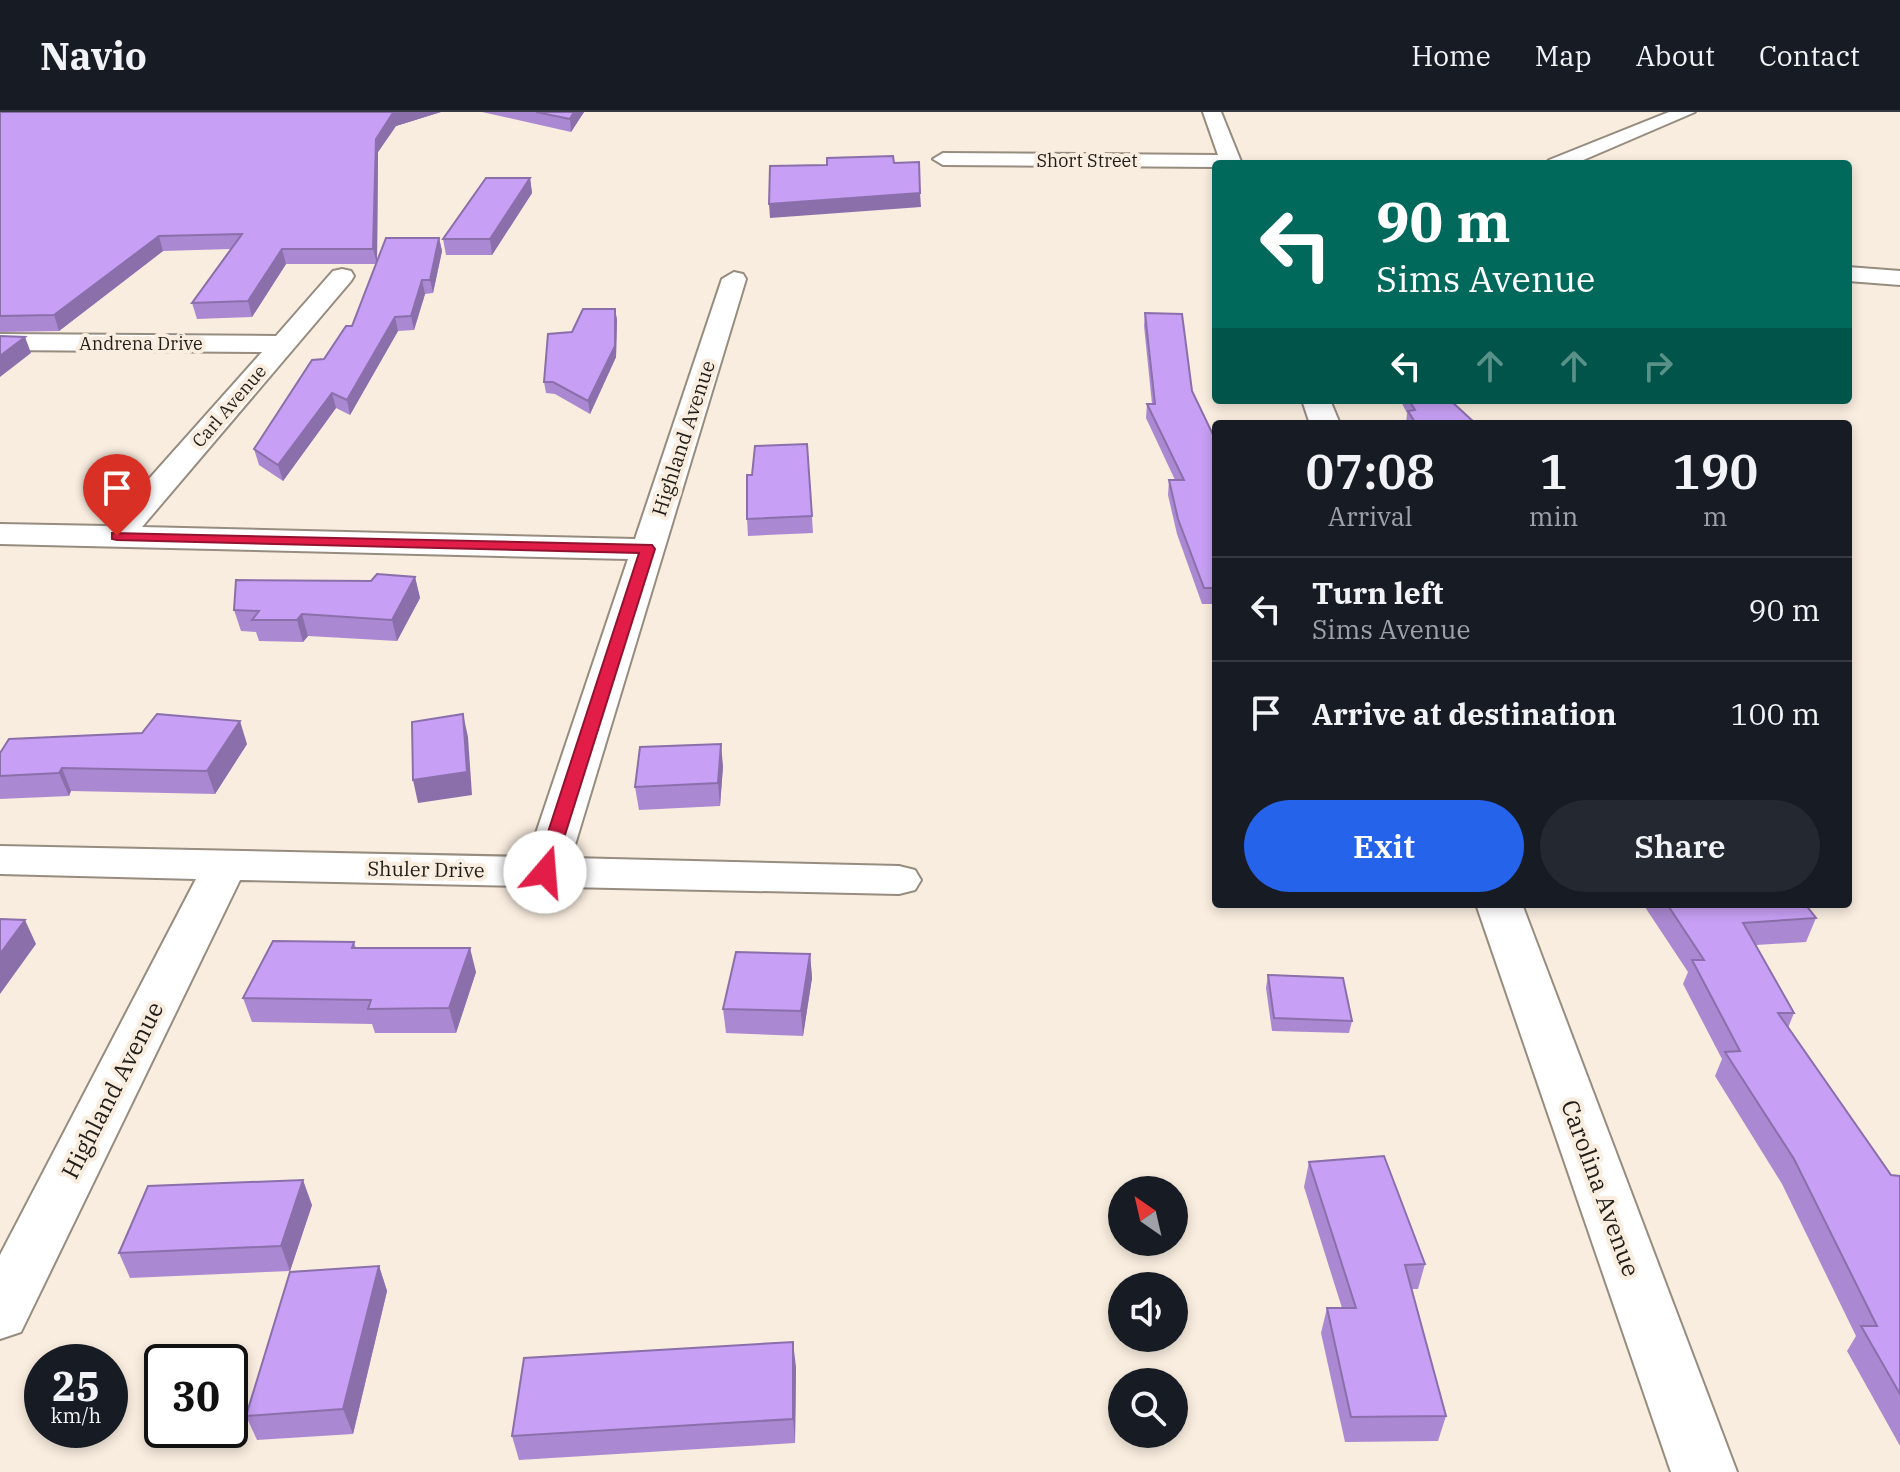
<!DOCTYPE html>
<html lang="en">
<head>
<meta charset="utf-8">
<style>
	:root { --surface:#171b24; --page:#242831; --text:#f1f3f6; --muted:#9ea1a6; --line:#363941; --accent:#2563eb }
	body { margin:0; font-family:"IBM Plex Serif",serif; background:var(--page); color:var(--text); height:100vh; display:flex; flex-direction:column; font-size:30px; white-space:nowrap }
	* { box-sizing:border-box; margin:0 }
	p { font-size:26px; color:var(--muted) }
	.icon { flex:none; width:44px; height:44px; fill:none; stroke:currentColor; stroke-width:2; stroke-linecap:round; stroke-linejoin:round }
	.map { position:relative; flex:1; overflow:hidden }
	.sheet { position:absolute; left:1212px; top:308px; width:640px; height:488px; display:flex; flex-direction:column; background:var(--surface); border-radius:8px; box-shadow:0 4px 12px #0003 }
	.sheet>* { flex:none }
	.guide { position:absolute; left:1212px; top:48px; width:640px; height:244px; border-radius:8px; box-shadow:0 4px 12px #0003; background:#00695c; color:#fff; overflow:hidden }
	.needle { width:52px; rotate:326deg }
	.fabs { position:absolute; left:1108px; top:1064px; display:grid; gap:16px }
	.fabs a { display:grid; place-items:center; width:80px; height:80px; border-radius:50%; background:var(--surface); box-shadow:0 4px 12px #0003; font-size:40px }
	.speed { position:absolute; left:24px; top:1232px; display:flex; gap:16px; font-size:40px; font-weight:700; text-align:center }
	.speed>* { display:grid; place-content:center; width:104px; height:104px; border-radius:50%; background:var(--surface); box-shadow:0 4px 12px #0003; line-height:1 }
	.speed small { font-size:20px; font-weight:400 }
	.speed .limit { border:4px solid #111; border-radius:12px; background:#fff; color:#111 }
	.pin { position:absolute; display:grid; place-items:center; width:68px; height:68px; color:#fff; margin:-82px -34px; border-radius:50% 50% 50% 0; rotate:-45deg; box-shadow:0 0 8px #0007 }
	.pin .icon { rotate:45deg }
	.me { position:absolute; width:88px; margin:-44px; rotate:18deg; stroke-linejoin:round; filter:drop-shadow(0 0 6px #0008) }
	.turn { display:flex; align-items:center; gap:28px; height:168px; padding:0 32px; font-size:36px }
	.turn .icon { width:104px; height:104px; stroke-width:2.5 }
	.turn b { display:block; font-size:56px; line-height:68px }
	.lanes { display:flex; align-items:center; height:76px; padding:0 32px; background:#0003; justify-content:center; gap:40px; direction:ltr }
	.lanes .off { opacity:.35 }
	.eta { display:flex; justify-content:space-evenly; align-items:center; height:136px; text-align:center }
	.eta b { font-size:48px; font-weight:600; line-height:56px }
	.primary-button { display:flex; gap:16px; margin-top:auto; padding:16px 32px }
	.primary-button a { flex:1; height:92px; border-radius:48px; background:var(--accent); color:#fff; font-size:32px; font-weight:600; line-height:92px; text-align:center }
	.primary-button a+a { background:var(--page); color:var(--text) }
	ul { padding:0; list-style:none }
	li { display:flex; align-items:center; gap:24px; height:104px; padding:0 32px; border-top:2px solid var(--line) }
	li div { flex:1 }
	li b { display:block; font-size:30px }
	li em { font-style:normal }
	header { display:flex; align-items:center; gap:48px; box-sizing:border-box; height:112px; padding:0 40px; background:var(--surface); border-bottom:2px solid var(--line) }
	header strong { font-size:38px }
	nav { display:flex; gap:44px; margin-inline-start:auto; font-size:28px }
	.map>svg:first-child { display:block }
</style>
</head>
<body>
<header>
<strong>Navio</strong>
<nav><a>Home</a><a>Map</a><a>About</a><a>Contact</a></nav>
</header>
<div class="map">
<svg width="1900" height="1360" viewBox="0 0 1900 1360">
	<rect width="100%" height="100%" fill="#f9eddf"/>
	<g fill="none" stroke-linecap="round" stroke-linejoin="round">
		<g stroke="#968c7f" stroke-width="4">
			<g id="minor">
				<polygon points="1203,0 1221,0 1242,52 1216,52 1216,55 943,53 933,47 943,41 1218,43"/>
				<polygon points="1669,0 1695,0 1574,52 1546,52 1549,48"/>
				<polygon points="1848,155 1900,159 1900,173 1848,169"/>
				<polygon points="342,157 351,159 354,164 351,169 142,415 635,427 722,167 734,160 743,162 746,167 571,746 899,754 915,758 921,768 915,778 899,782 240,768 21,1220 0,1227 0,1143 196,767 0,762 0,734 528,745 628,447 0,432 0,412 107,414 262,240 0,238 0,222 276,224 333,159"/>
				<polygon points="1302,288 1330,288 1340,312 1310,312"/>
				<polygon points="1476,792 1522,792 1737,1360 1671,1360"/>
			</g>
		</g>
		<use href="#minor" fill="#fff" fill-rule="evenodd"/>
	</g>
	<g fill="#ab89d2">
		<polygon points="0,0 441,0 396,14 378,40 377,150 439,126 442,139 433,181 425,182 414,218 398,219 350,303 336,296 283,369 259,353 254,337 352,214 376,152 286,152 252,205 197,207 192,191 231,137 163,139 59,219 0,220"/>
		<polygon points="482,0 584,0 571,20"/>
		<polygon points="530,66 532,81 492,143 446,143 443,127"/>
		<polygon points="615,197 617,208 616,245 590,302 555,282 546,281 544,270 572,220"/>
		<polygon points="1145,201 1192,279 1216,329 1216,492 1202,492 1177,422 1168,383 1169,368 1175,368 1146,306 1147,292 1152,292 1144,214"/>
		<polygon points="1400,288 1450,288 1476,312 1406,312 1407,301"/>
		<polygon points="807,332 813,421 748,424 747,407 752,363"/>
		<polygon points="415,465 420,486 397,529 308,524 303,530 259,529 256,520 241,519 234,498 371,469"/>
		<polygon points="247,632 215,682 71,679 69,684 0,687 0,641"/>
		<polygon points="723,654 720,694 639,698 635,675"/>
		<polygon points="1643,792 1805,792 1816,806 1806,830 1756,833 1794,901 1788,916 1891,1063 1900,1064 1900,1334 1847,1239 1856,1224 1782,1072 1715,964 1722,947 1683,872 1688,860"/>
		<polygon points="354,830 356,836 476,860 456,921 375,921 372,912 252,910 243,886"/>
		<polygon points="810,842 812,866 803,924 726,921 723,897"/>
		<polygon points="1268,863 1352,909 1349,921 1272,919 1266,876"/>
		<polygon points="1309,1050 1425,1152 1418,1177 1411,1177 1446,1304 1438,1329 1345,1330 1321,1221 1327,1196 1342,1196 1304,1075"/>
		<polygon points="312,1093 290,1159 130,1166 119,1141"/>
		<polygon points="379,1154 387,1179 353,1322 257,1328 246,1304"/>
		<polygon points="796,1255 795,1331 519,1348 512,1324"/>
	</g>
	<g fill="#8b6fab">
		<polygon points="397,0 441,0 396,14 378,40 377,152 373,137 376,27 393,1"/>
		<polygon points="574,0 584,0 571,20 570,7"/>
		<polygon points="530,66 532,81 492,143 490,127"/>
		<polygon points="920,81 921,95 770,106 769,92"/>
		<polygon points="159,124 163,139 59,219 54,203"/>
		<polygon points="439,126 442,139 433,181 430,168"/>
		<polygon points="282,137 286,152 252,205 248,189"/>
		<polygon points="422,168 425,182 414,218 411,204"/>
		<polygon points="615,197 617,208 616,245 590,302 588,289"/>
		<polygon points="395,205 398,219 350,303 347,288"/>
		<polygon points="25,225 31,241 0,265 0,244"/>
		<polygon points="332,281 336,296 283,369 278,353"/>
		<polygon points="415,465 420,486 397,529 392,508"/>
		<polygon points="302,502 308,524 303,530 297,508"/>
		<polygon points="463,602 468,625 472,683 418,691 413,668"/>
		<polygon points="240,609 247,632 215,682 207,659"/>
		<polygon points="721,632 723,654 720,694 718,671"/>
		<polygon points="62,656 71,679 69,684 59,661"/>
		<polygon points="25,808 36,832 0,882 0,842"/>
		<polygon points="470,836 476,860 456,921 449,896"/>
		<polygon points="810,842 812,866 803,924 801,899"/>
		<polygon points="303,1068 312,1093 290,1159 281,1134"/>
		<polygon points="379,1154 387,1179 353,1322 343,1297"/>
		<polygon points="793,1230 796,1255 795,1331 793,1307"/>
	</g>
	<g fill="#c79ff4" stroke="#8b6fab" stroke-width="2">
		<polygon points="0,0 397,0 393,1 376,27 373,137 282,137 248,189 192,191 242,122 159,124 54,203 0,204"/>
		<polygon points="536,0 574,0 570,7"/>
		<polygon points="893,44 894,51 919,50 920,81 769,92 770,54 827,53 827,46"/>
		<polygon points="486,66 530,66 490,127 443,127"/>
		<polygon points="386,126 439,126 430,168 422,168 411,204 395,205 347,288 332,281 278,353 254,337 312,248 324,247 346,214 352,214"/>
		<polygon points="583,197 615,197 615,234 588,289 553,270 544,270 548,222 572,220"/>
		<polygon points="1145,201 1182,202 1192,279 1216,329 1216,353 1213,353 1216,363 1216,476 1204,476 1178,407 1169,368 1184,368 1147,292 1155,292"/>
		<polygon points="0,224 25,225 0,244"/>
		<polygon points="1409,288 1450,288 1476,312 1416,312 1408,299 1415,298"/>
		<polygon points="807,332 812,404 747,407 747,363 752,363 755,334"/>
		<polygon points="377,462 415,465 392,508 302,502 297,508 252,508 259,499 234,498 236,468 371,469"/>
		<polygon points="157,602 240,609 207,659 62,656 59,661 0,664 0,641 9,627 142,621"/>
		<polygon points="463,602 467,660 413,668 412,610"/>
		<polygon points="721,632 718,671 635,675 640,635"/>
		<polygon points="1667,792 1805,792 1816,806 1743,811 1794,901 1778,901 1891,1063 1900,1064 1900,1282 1861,1214 1877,1214 1794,1047 1725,940 1740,939 1692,848 1704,848"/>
		<polygon points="0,807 25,808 0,842"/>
		<polygon points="273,829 354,830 352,836 470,836 449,896 368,897 371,888 243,886"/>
		<polygon points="736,840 810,842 801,899 723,897"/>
		<polygon points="1268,863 1343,866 1352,909 1274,906"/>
		<polygon points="1384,1044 1425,1152 1405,1153 1446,1304 1351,1305 1327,1196 1356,1196 1309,1050"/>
		<polygon points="303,1068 281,1134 119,1141 148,1074"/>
		<polygon points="379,1154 343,1297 246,1304 290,1160"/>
		<polygon points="793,1230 793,1307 512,1324 524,1246"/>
	</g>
	<polygon fill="#e11d48" stroke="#92132f" stroke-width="2" points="112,421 652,433 655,437 552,764 538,764 535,760 639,441 117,428 112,427"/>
	<g text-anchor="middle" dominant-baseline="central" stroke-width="8" stroke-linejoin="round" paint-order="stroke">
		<g font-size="18" fill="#211d18" stroke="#f9eddf">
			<text x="1087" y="48">Short Street</text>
			<text x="141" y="231">Andrena Drive</text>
			<text transform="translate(229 294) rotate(-49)">Carl Avenue</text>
		</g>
		<g font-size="20" fill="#211d18" stroke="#f9eddf">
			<text transform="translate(683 326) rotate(-72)">Highland Avenue</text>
			<text transform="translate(426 757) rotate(1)">Shuler Drive</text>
		</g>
		<g font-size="24" fill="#211d18" stroke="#f9eddf">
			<text transform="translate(112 978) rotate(-63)">Highland Avenue</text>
			<text transform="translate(1601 1076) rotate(70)">Carolina Avenue</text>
		</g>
	</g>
</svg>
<div class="fabs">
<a><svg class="needle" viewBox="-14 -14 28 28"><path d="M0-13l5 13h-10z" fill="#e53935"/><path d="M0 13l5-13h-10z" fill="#9ea1a6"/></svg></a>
<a><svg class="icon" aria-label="sound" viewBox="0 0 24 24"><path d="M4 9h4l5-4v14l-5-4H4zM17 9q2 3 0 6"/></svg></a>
<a><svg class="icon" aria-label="search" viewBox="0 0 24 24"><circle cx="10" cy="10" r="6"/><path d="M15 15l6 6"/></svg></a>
</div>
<div class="speed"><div>25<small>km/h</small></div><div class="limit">30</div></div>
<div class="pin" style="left:117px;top:424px;background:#d93025"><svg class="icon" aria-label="arrive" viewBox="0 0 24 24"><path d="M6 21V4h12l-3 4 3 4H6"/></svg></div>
<svg class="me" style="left:545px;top:760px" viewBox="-20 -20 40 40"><circle r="19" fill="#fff"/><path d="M0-13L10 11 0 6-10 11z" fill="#e11d48"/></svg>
<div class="guide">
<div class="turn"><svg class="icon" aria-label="left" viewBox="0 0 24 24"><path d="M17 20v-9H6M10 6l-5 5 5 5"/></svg><div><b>90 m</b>Sims Avenue</div></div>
<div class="lanes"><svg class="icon" aria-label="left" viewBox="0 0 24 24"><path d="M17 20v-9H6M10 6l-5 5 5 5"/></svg><svg class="icon off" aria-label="ahead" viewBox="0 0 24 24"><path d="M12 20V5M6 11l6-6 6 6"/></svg><svg class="icon off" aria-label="ahead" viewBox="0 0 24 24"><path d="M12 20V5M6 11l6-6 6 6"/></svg><svg class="icon off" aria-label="right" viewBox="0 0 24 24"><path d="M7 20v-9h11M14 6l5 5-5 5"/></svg></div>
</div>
<section class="sheet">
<div class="eta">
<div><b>07:08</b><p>Arrival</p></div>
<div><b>1</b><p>min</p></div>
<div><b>190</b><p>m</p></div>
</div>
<ul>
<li><svg class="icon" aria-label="left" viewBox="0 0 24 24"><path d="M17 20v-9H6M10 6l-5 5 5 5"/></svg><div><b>Turn left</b><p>Sims Avenue</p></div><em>90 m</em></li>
<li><svg class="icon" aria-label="arrive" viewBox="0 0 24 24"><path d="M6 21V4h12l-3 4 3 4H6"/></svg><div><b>Arrive at destination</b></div><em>100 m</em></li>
</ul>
<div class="primary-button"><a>Exit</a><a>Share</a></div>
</section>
</div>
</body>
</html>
